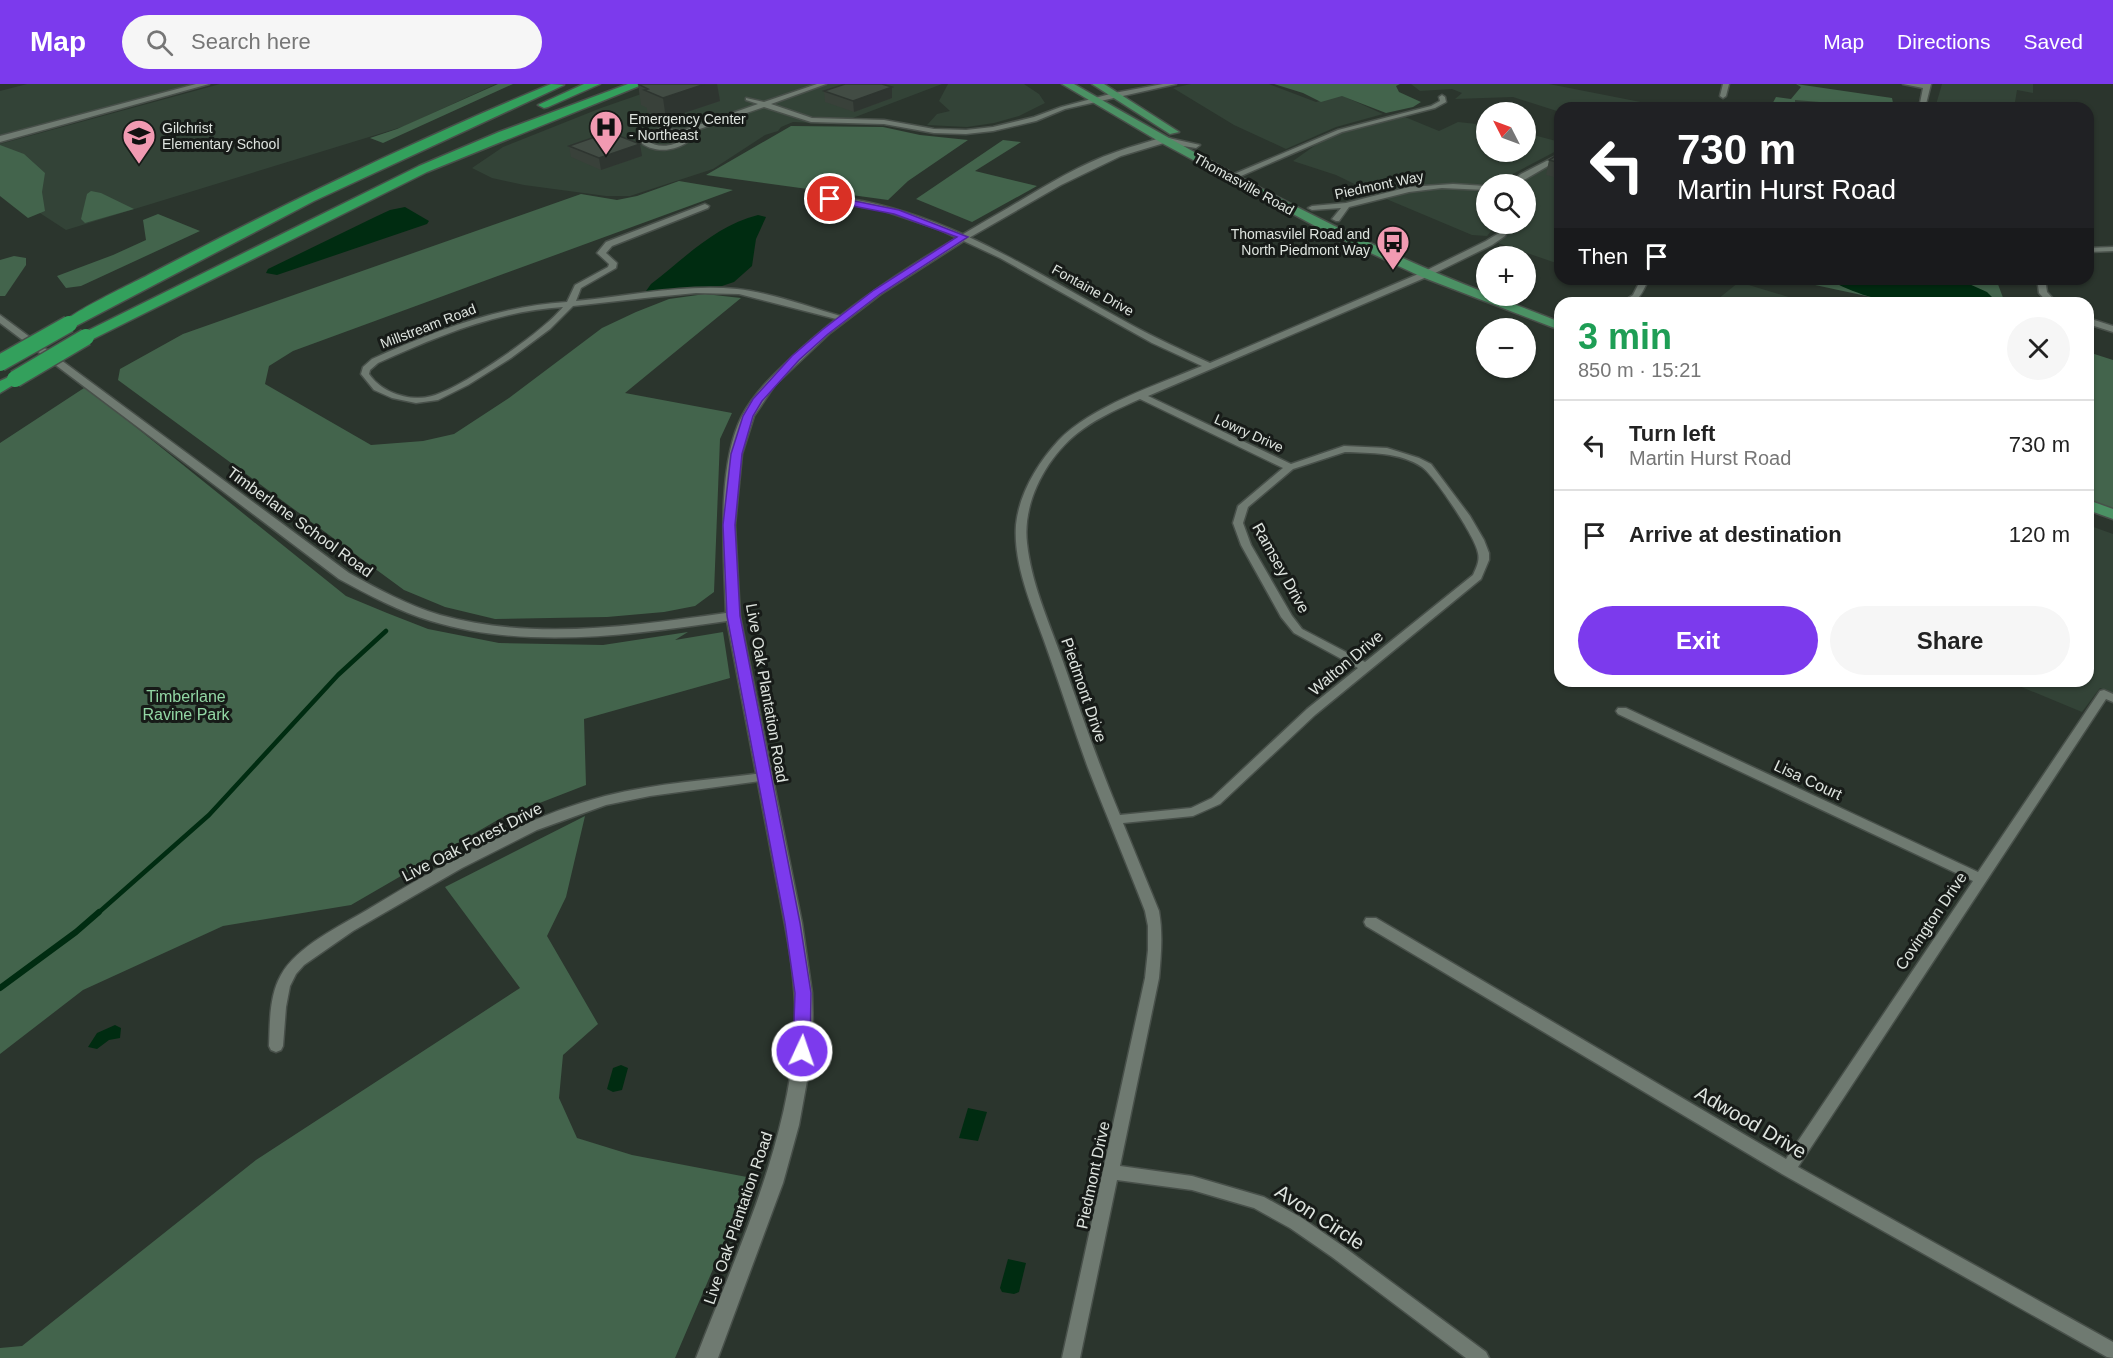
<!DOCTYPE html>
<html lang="en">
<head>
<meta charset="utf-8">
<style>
	:root { --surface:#fff; --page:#f6f6f6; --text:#222; --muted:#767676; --line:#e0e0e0; --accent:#7c3aed }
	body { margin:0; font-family:Arial,sans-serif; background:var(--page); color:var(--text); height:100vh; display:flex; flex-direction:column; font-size:22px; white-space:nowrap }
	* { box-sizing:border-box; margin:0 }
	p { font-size:20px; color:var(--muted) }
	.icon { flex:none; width:33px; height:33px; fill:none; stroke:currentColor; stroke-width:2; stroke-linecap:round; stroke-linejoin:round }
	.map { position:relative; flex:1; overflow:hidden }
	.sheet { position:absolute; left:1554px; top:213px; width:540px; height:390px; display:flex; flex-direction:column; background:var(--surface); border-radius:18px; box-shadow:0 2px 4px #0004 }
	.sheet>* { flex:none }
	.hud { position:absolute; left:1554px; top:18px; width:540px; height:183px; border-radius:18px; box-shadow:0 2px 4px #0004; background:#202124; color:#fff; overflow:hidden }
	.needle { width:39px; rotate:312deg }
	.controls { position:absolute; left:1476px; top:18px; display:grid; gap:12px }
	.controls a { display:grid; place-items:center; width:60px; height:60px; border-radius:50%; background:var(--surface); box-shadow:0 2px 4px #0004; font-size:30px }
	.pin { position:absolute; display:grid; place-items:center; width:51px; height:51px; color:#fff; margin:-26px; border:3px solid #fff; border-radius:50%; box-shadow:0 2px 6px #0007 }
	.me { position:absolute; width:66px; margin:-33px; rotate:3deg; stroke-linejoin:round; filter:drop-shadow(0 0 4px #0008) }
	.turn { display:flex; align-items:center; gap:21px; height:126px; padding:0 24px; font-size:27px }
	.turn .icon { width:78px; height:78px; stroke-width:2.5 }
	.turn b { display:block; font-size:42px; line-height:51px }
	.then { display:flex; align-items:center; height:57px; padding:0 24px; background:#0003; gap:12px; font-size:22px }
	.round { display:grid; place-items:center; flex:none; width:63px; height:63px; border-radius:32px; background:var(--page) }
	.head { display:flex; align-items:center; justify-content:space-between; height:102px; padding:0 24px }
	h1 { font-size:36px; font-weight:700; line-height:45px; color:#1e9e55 }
	.button { display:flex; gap:12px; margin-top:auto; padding:12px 24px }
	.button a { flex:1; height:69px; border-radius:36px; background:var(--accent); color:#fff; font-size:24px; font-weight:700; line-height:69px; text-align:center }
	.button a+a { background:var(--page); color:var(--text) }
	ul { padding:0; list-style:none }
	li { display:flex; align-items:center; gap:18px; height:90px; padding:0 24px; border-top:2px solid var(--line) }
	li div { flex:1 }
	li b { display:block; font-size:22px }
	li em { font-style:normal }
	header { display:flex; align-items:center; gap:36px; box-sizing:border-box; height:84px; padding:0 30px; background:var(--accent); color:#fff }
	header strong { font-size:28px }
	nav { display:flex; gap:33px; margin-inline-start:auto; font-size:21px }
	.search { width:420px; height:54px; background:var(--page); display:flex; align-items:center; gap:15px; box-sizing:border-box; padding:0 21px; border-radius:33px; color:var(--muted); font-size:22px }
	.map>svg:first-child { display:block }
</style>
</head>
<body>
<header>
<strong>Map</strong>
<div class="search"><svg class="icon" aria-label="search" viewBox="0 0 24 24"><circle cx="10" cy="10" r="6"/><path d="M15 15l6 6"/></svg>Search here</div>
<nav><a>Map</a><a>Directions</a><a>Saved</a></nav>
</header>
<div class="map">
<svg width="2113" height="1274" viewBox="0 0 2113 1274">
	<rect width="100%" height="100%" fill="#2b352d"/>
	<g fill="#334337">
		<polygon points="27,0 195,0 0,53 0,7"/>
		<polygon points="220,0 496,0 405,42 66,146 0,103 0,60"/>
		<polygon points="670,0 942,0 837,40 793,38 781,43 778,47 765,51 713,85 630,112 606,112 524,101 492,94 472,84 503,63 601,24"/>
		<polygon points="948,0 1024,0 1039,10 1045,19 1019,32 994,39 967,43 927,41 937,30 950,27 939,17"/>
		<polygon points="1191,0 1269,0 1316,18 1341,11 1383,30 1336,43 1286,65 1234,41 1173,4"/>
		<polygon points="1411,0 1549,0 1671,24 1560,24 1560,28 1513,13 1455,15 1462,9 1452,5 1420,7"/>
		<polygon points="1942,0 2033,0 2033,9 2017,6 2014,24 1935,24"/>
		<polygon points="1792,15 1903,24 1791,24"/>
		<polygon points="1405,33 1439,47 1458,38 1486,41 1486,68 1526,68 1526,49 1560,58 1560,65 1507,93 1501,100 1417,102 1375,110 1336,91 1293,77 1317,60 1341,49"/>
		<polygon points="1560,76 1560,180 1559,180 1498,159 1509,149 1515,140 1526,140 1526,100 1520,100 1537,88"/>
		<polygon points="1446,104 1486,106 1486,140 1497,140 1487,152 1472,151 1384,114 1421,106"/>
		<polygon points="1739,198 1808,219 1713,219"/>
		<polygon points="2088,441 2113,450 2113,610 2100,604 2082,628 2007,597 2088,597"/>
	</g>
	<g fill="#43644c">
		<polygon points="498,0 513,0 383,59 370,54 397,45"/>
		<polygon points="1274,0 1400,0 1396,2 1399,8 1421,18 1413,23 1386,29 1342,12 1321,18 1303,9"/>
		<polygon points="1796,0 1892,14 1894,24 1795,16 1795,24 1770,24 1776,13 1791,15 1801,3"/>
		<polygon points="791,42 883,43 920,51 968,56 908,97 888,116 706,91"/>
		<polygon points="1003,56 1021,58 975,87 1037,102 972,138 916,115"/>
		<polygon points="0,61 24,70 45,89 42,108 45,127 28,134 0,112"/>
		<polygon points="679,97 733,106 293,267 269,282 265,300 371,361 423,357 454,350 509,314 602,244 636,228 669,215 705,210 741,214 625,309 732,329 720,355 714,508 695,522 664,528 607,533 495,535 445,523 404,506 118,296 120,285 183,250 581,110 617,116 637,112"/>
		<polygon points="91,107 101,109 134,125 85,139 81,135 87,110"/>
		<polygon points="158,130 200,147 81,202 66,204 57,192 113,171 146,156 143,136"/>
		<polygon points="14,172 26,174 26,181 5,212 0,212 0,176"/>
		<polygon points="1787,195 1996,195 2005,219 1899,219"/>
		<polygon points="2088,268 2113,276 2113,425 2088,416"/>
		<polygon points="84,304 91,307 346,512 387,529 428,545 499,559 603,561 688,548 675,556 723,548 730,594 584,635 586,701 501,734 351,821 223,842 83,906 0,970 0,359"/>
		<polygon points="585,732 566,813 547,852 598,940 563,971 559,1014 577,1054 632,1071 752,1094 675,1274 0,1274 0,1264 22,1262 256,1076 520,904 445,803"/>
	</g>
	<g fill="#002c11">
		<polygon points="405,123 429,137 427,140 277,191 266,189 268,185 375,133 390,126"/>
		<path d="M758,131L766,133L756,155L752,182L734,198L722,202L646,207L651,200C685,174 716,141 758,131Z"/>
		<path d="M1828,195H1958L1987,208L1992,213C1973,223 1921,221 1899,219C1881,218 1843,205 1828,195Z"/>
		<polygon points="115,941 121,944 120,954 109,956 97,965 88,963 97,949"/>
		<polygon points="621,981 628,984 622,1006 613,1008 607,1005 613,984"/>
		<polygon points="968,1024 987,1028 978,1057 959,1054"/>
		<polygon points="1008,1175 1026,1179 1019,1208 1014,1210 1002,1208 1000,1204"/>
	</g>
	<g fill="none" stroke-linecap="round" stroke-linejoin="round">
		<polyline stroke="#002c11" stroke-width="4.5" points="97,830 209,731 338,591 386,547"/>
		<polyline stroke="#002c11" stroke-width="6" points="0,904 76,848 99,828"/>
		<g stroke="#48504a" stroke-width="3">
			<g id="minor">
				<path d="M817,0H826L771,20L812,34L884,36L934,45L966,46L993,43L1034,33L1061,23L1114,9L1163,0H1176L1065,25L1036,37L993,47L966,50L934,49L884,40L811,38L764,23L688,49L692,54L691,55C677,68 653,70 639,57L643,51L660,45L684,46L758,20L746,16V14L764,18ZM663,48L680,49L685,54C673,63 658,65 646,56L648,53Z"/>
				<polygon points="1723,0 1729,0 1726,12 1723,14 1720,12"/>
				<polygon points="1903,0 1931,0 1925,24 1919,24 1923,4"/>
				<polygon points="1442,11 1445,13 1446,18 1435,24 1342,48 1234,95 1227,93 1338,46 1431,22 1440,17 1439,13"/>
				<polygon points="1560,70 1560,75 1517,100 1509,100 1521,90"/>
				<polygon points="1453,100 1486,102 1486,106 1442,104 1409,108 1349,123 1339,137 1336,137 1332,135 1341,124 1312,126 1308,124 1312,122 1346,119 1409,103"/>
				<path d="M806,110C821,109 837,113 851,115C953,132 1039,191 1128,239C1155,254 1182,266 1210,279L1423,188L1486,157L1499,149L1504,140H1512L1505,152L1492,161L1429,192L1148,312L1291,380L1344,362L1387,364L1419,374L1431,380L1470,432L1484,456L1489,469V476L1481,495L1315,631L1220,720L1193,732L1123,739L1159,827C1163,850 1161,871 1159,894L1120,1082L1192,1092L1264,1113L1302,1134L1344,1163L1486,1268L1489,1274H1466L1332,1173L1290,1144L1254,1124L1192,1106L1117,1096L1080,1274H1062L1145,894L1148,866V842L1145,827C1126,778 1107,733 1088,684C1074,646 1062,607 1048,568C1035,529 1013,484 1016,441C1019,410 1037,380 1058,357C1091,322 1157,301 1202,282L1152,259L1000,174L938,145L882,126L809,114H806ZM1140,315L1283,384L1238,422L1233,439L1241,461L1281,533L1294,549L1358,584L1307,625L1212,714L1191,724L1120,731C1098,679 1080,626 1061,572C1048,536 1031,498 1027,459C1022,416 1049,369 1083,345C1101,332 1120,324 1140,315ZM1345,368C1371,369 1400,368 1422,383C1434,391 1476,454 1478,469C1480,477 1476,484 1473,491L1365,578L1302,545L1292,532L1251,461L1243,439L1248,423L1293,385Z"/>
				<path d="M705,120L709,122L708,124L612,162L606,169L617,179L616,184L581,204L576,217C629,212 683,200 737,205C773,209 809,223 844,233V237L739,210L696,209L654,213L573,222L550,245L511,274L468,301L438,316L416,319L392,314L374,306L361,290L363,283L372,275C435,247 498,222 567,218L575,201L608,183L609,180L597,169L606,158ZM563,223C543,248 463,303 432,312C410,318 382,309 369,290L370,286L378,279C438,252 498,227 563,223Z"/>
				<polygon points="2113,163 2113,167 2088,168 2088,164"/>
				<path d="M1641,195H1649C1641,210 1640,219 1621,219L1633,211Z"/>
				<polygon points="2042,195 2050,195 2046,201 2047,208 2057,219 2048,219 2039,209 2038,201"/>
				<polygon points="2088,234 2113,242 2113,248 2088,240"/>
				<polygon points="2104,606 2113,610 2113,618 2106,615 1798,1083 2113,1258 2113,1274 2107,1273 1782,1090 1366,842 1364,838 1366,834 1376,834 1786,1075 1973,797 1618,630 1616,627 1618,624 1626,624 1978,788 2100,607"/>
				<path d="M763,689L769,693L767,696L650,712L606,721L537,746L462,784L353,847L304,881L296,890L290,902L286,923L283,962L281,966L276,968L271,966L269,962C270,939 269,912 281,891C296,863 340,842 367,826C442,781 520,734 605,712C657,699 710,696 763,689Z"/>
			</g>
		</g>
		<g stroke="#48504a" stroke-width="3">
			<g id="tertiary">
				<polygon points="196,0 209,0 0,58 0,52"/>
				<path d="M1164,53L1200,61L1196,64L1164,59L1121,72L1061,101L967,155L881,210L830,249L775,301L754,332L742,370L735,441L740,532L802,839L812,909L813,948L809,986L799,1041L783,1099L718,1274H696C736,1170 788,1062 795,949C798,892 783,833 773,778C758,698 742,617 727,537C630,551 526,566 431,537C398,527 369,511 339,495L0,239V231L349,489C378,505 407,521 440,531C533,557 632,542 726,529C724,473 716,383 742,332C754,309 774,290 792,273C856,213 931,168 1008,124C1042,104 1078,81 1116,68C1132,62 1148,58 1164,53Z"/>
			</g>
		</g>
		<g stroke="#48504a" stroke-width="3">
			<g id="primary">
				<path d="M1062,0H1074C1208,77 1342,153 1486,209V212H1493L1560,238V246L1422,193L1328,149L1160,58Z"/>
				<polygon points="1092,0 1104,0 1179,48 1170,50"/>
				<polygon points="2088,416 2113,425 2113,435 2088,426"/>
			</g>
		</g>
		<g stroke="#48504a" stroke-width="3">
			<g id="motorway">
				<path d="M551,0L564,1L314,117L74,243L69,244L62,240C71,228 131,200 148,191C280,122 413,57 551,0Z"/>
				<polygon points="584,0 600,0 548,23 544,24 538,21"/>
				<polygon points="628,0 644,0 427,88 91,256 81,256 78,253 81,250 419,82 499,48"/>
				<polygon points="15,290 21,292 23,295 0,309 0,297"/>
			</g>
		</g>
		<use href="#minor" fill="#6f7a71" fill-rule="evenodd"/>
		<use href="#tertiary" fill="#6f7a71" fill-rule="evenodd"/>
		<use href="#primary" fill="#4b9164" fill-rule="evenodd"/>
		<use href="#motorway" fill="#33a05c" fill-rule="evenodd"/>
		<g stroke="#48504a" stroke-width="19" stroke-linecap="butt">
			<g id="motorway-bridge">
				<polyline points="0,279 69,240"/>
				<polyline points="15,295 86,253"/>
			</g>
		</g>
		<use href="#motorway-bridge" stroke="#33a05c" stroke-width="16"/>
	</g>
	<g fill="#39413a">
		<polygon points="638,0 717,0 720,17 666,35 647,28 647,24 641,21"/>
		<polygon points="824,7 892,14 854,28 825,18"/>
		<polygon points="569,62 642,72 601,86 571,73"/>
		<polygon points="1560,69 1560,95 1546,91 1549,76"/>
	</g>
	<g fill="#2e3530">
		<polygon points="705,0 717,0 720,17 666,35 663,14"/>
		<polygon points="892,3 892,14 854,28 853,17"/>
		<polygon points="640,60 642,72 601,86 599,74"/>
	</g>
	<g fill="#424c44" stroke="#2e3530" stroke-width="1.5">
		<polygon points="638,0 705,0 663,14 644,6 648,5"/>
		<polygon points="845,0 882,0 892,3 853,17 824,7"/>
		<polygon points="609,48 640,60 599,74 569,62"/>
		<polygon points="1560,69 1560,79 1549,76"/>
	</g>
	<polygon fill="#7c3aed" stroke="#51269a" stroke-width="1.5" points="830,112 899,126 968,153 880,210 828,250 799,276 762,317 753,332 742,370 735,441 740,532 800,839 811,909 810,967 808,972 802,974 796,972 793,967 795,909 785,839 727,532 723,441 731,370 743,332 753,315 792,272 822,246 874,206 957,153 894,130 827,117 826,115"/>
	<defs>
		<g id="hospital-pin" transform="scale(1.725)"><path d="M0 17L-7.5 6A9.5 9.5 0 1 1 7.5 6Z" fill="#f19ab2" stroke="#171b18"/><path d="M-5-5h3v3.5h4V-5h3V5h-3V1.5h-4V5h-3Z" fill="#111"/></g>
		<g id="school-pin" transform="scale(1.725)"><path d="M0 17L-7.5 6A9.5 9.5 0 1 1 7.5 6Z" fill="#f19ab2" stroke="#171b18"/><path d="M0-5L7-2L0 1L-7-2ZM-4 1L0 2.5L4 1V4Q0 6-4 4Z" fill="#111"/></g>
		<g id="bus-pin" transform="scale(1.725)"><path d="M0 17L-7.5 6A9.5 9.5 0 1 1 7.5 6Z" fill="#f19ab2" stroke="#171b18"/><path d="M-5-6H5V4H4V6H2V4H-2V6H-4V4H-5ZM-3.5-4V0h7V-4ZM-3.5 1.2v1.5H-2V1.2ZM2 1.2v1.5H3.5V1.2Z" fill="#111"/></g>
	</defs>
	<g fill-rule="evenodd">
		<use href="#hospital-pin" x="606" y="43"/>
		<use href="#school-pin" x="139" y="52"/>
		<use href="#bus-pin" x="1393" y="158"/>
	</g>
	<g text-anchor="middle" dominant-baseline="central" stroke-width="6" stroke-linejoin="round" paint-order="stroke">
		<g font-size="14" fill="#dee4df" stroke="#171b18" text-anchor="start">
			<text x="629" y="35">Emergency Center<tspan x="629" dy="16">- Northeast</tspan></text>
			<text x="162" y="44">Gilchrist<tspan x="162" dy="16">Elementary School</tspan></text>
			<text x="1370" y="150" text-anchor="end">Thomasvilel Road and<tspan x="1370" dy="16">North Piedmont Way</tspan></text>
		</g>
		<g font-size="14" fill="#dee4df" stroke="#171b18">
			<text transform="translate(1244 100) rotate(29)">Thomasville Road</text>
			<text transform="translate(1379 101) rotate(-12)">Piedmont Way</text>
			<text transform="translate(1093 206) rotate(29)">Fontaine Drive</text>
			<text transform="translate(428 242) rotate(-21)">Millstream Road</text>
			<text transform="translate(1249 349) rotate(24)">Lowry Drive</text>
		</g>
		<g font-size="16" fill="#dee4df" stroke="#171b18">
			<text transform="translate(300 438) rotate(36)">Timberlane School Road</text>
			<text transform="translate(1281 484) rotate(61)">Ramsey Drive</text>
			<text transform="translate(1346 579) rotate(-40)">Walton Drive</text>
			<text transform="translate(1084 606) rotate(71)">Piedmont Drive</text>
			<text transform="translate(767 609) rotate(80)">Live Oak Plantation Road</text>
			<text transform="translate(1808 696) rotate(25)">Lisa Court</text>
			<text transform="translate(472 758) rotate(-27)">Live Oak Forest Drive</text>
			<text transform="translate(1931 837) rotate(-56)">Covington Drive</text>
			<text transform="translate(1093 1091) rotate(-78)">Piedmont Drive</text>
			<text transform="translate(738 1134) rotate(-71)">Live Oak Plantation Road</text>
		</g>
		<g font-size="16" fill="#92d7a4" stroke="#171b18">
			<text x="186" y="612">Timberlane<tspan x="186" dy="18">Ravine Park</tspan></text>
		</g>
		<g font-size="20" fill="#dee4df" stroke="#171b18">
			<text transform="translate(1751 1038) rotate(30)">Adwood Drive</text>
			<text transform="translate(1320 1133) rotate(33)">Avon Circle</text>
		</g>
	</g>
</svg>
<div class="controls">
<a><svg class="needle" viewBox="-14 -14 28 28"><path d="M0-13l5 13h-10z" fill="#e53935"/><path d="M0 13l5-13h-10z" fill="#767676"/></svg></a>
<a><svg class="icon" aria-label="search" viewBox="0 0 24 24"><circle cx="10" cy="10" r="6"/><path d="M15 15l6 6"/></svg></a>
<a>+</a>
<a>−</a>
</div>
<div class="pin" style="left:830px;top:115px;background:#d93025"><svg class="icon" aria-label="arrive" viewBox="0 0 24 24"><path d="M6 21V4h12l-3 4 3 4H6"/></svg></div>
<svg class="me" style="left:802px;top:967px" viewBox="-20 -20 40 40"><circle r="17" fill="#7c3aed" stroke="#fff" stroke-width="3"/><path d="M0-11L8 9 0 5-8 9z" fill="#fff"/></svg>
<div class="hud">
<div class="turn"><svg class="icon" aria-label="left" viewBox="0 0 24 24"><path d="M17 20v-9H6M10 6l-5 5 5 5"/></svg><div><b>730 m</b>Martin Hurst Road</div></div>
<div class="then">Then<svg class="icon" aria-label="arrive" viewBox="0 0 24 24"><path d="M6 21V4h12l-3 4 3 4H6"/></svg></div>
</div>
<section class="sheet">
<div class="head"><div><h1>3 min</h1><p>850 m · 15:21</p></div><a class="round"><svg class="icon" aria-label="close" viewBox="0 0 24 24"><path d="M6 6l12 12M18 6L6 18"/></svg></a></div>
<ul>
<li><svg class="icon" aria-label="left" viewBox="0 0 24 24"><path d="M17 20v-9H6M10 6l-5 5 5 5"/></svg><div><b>Turn left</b><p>Martin Hurst Road</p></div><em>730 m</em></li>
<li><svg class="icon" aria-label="arrive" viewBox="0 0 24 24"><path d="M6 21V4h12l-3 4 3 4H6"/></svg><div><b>Arrive at destination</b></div><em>120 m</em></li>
</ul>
<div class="button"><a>Exit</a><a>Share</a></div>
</section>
</div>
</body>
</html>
